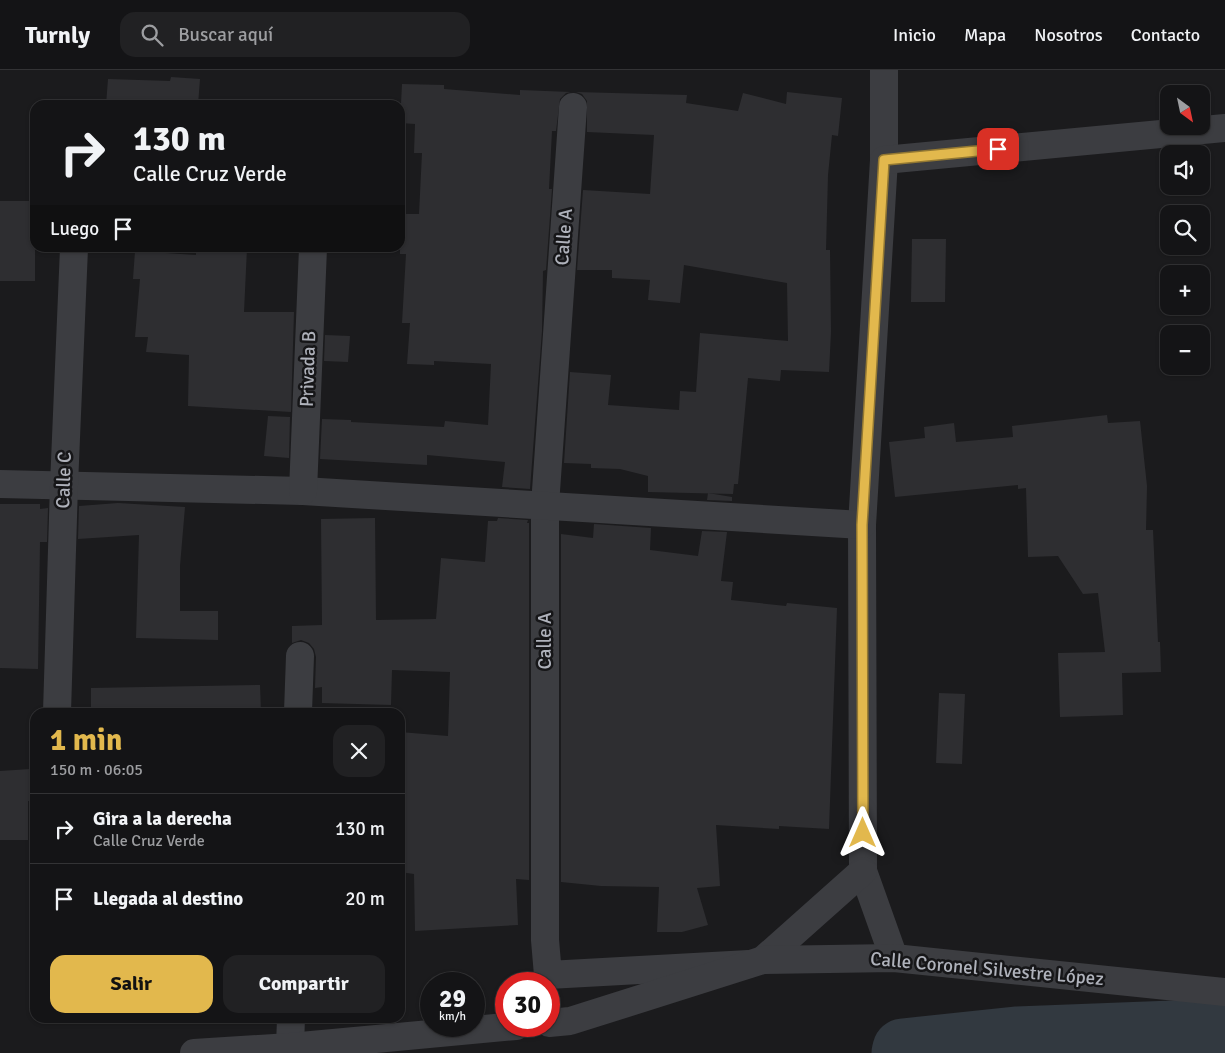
<!DOCTYPE html>
<html lang="es">
<head>
<meta charset="utf-8">
<style>
	:root { --surface:#141416; --page:#212123; --text:#f1f3f6; --muted:#9d9ea1; --line:#333335; --accent:#e2b84d }
	body { margin:0; font-family:Signika,sans-serif; background:var(--page); color:var(--text); height:100vh; display:flex; flex-direction:column; font-size:19px; white-space:nowrap }
	* { box-sizing:border-box; margin:0 }
	p { font-size:16px; color:var(--muted) }
	.icon { flex:none; width:28px; height:28px; fill:none; stroke:currentColor; stroke-width:2; stroke-linecap:round; stroke-linejoin:round }
	.map { position:relative; flex:1; overflow:hidden }
	.drawer { position:absolute; left:30px; top:638px; width:375px; height:315px; display:flex; flex-direction:column; background:var(--surface); border-radius:15px; box-shadow:0 1px 4px #0004,0 0 0 1px var(--line) }
	.drawer>* { flex:none }
	.banner { position:absolute; left:30px; top:30px; width:375px; height:152px; border-radius:15px; box-shadow:0 1px 4px #0004,0 0 0 1px var(--line); background:#141416; color:var(--text); overflow:hidden }
	.needle { width:32px; rotate:147deg }
	.controls { position:absolute; left:1160px; top:15px; display:grid; gap:10px }
	.controls a { display:grid; place-items:center; width:50px; height:50px; border-radius:10px; background:var(--surface); box-shadow:0 1px 4px #0004,0 0 0 1px var(--line); font-size:25px }
	.speed { position:absolute; left:420px; top:902px; display:flex; gap:10px; font-size:25px; font-weight:700; text-align:center }
	.speed>* { display:grid; place-content:center; width:65px; height:65px; border-radius:50%; background:var(--surface); box-shadow:0 1px 4px #0004,0 0 0 1px var(--line); line-height:1 }
	.speed small { font-size:12px; font-weight:400 }
	.speed .limit { border:8px solid #d22; background:#fff; color:#111 }
	.pin { position:absolute; display:grid; place-items:center; width:42px; height:42px; color:#fff; margin:-21px; border-radius:10px; box-shadow:0 2px 8px #0006 }
	.me { position:absolute; width:55px; margin:-28px; rotate:0deg; stroke-linejoin:round; filter:drop-shadow(0 0 4px #0008) }
	.turn { display:flex; align-items:center; gap:18px; height:105px; padding:0 20px; font-size:22px }
	.turn .icon { width:65px; height:65px; stroke-width:2.5 }
	.turn b { display:block; font-size:35px; line-height:42px }
	.then { display:flex; align-items:center; height:48px; padding:0 20px; background:#0003; gap:10px; font-size:19px }
	.round { display:grid; place-items:center; flex:none; width:52px; height:52px; border-radius:15px; background:var(--page) }
	.overview { display:flex; align-items:center; justify-content:space-between; height:85px; padding:0 20px }
	h1 { font-size:30px; font-weight:700; line-height:38px; color:var(--accent) }
	.button { display:flex; gap:10px; margin-top:auto; padding:10px 20px }
	.button a { flex:1; height:58px; border-radius:15px; background:var(--accent); color:#111; font-size:20px; font-weight:700; line-height:58px; text-align:center }
	.button a+a { background:var(--page); color:var(--text) }
	ul { padding:0; list-style:none }
	li { display:flex; align-items:center; gap:15px; height:70px; padding:0 20px; border-top:1px solid var(--line) }
	li div { flex:1 }
	li b { display:block; font-size:19px }
	li em { font-style:normal }
	header { display:flex; align-items:center; gap:30px; box-sizing:border-box; height:70px; padding:0 25px; background:var(--surface); border-bottom:1px solid var(--line) }
	header strong { font-size:24px }
	nav { display:flex; gap:28px; margin-inline-start:auto; font-size:18px }
	.search { width:350px; height:45px; background:var(--page); display:flex; align-items:center; gap:12px; box-sizing:border-box; padding:0 18px; border-radius:15px; color:var(--muted); font-size:19px }
	.map>svg:first-child { display:block }
</style>
</head>
<body>
<header>
<strong>Turnly</strong>
<div class="search"><svg class="icon" aria-label="search" viewBox="0 0 24 24"><circle cx="10" cy="10" r="6"/><path d="M15 15l6 6"/></svg>Buscar aquí</div>
<nav><a>Inicio</a><a>Mapa</a><a>Nosotros</a><a>Contacto</a></nav>
</header>
<div class="map">
<svg width="1225" height="983" viewBox="0 0 1225 983">
	<rect width="100%" height="100%" fill="#1b1b1d"/>
	<g fill="none" stroke-linecap="round" stroke-linejoin="round">
		<polyline stroke="#323940" stroke-width="61" points="902,983 903,979 1016,967 1225,959"/>
	</g>
	<g fill="#2e2e31">
		<polygon points="171,7 200,9 198,35 106,35 108,9 170,11"/>
		<polygon points="402,14 444,15 444,19 520,25 520,20 571,22 566,23 560,29 556,61 552,61 549,119 552,119 546,200 543,201 542,261 530,419 502,417 505,392 427,385 427,395 320,389 322,349 351,350 351,352 444,357 445,351 488,355 491,294 434,291 434,295 407,294 410,253 402,253 406,184 400,184 400,144 419,144 422,83 414,83 415,54 400,53"/>
		<polygon points="576,22 687,25 686,33 738,41 743,23 786,34 787,22 842,28 838,66 832,65 828,105 826,180 830,180 831,262 829,302 781,300 780,311 748,308 738,414 734,414 733,424 648,422 648,406 620,399 591,398 591,394 564,393 570,302 611,305 608,335 679,340 680,321 696,322 700,263 788,271 787,213 684,195 680,233 648,230 650,210 612,208 612,200 577,200 583,120 650,124 654,65 587,62 587,31 582,24"/>
		<rect x="0" y="131" width="35" height="80"/>
		<polygon points="912,169 946,169 945,232 911,232"/>
		<polygon points="196,178 247,178 244,242 294,242 291,342 188,336 189,285 146,282 148,267 135,267 140,209 133,209 135,181 196,185"/>
		<polygon points="325,265 350,266 348,292 324,291"/>
		<polygon points="1107,345 1108,353 1140,351 1147,416 1146,460 1153,460 1158,572 1160,572 1161,602 1122,603 1123,645 1060,647 1058,583 1105,582 1098,523 1083,524 1058,486 1028,487 1026,418 1018,419 1018,415 895,427 889,372 925,368 924,357 954,353 956,372 1013,367 1012,356"/>
		<polygon points="268,346 290,347 289,388 264,386"/>
		<polygon points="708,423 732,427 732,431 707,430"/>
		<polygon points="118,433 185,437 180,496 180,541 218,541 218,570 136,568 139,465 78,469 79,436"/>
		<polygon points="0,434 40,434 40,439 48,438 47,472 40,472 38,599 0,598"/>
		<polygon points="375,448 376,550 436,549 441,488 485,492 488,451 497,451 498,448 528,450 527,453 529,453 529,810 516,809 518,855 415,861 414,804 400,802 400,662 448,666 450,602 392,600 391,635 322,633 322,617 315,618 316,587 314,579 309,573 301,570 292,573 292,556 322,555 321,449"/>
		<polygon points="594,454 651,458 650,480 698,486 702,461 727,462 721,511 733,512 731,530 786,536 787,533 837,538 829,759 779,756 779,759 716,755 720,816 697,818 708,855 682,862 657,862 659,817 601,816 561,812 561,464 593,468"/>
		<polygon points="260,615 261,642 91,642 91,618"/>
		<polygon points="939,623 965,624 962,694 936,693"/>
		<polygon points="30,699 32,731 28,731 28,770 0,770 0,701"/>
	</g>
	<g fill="none" stroke-linecap="round" stroke-linejoin="round">
		<g stroke="#3c3d41" stroke-width="28">
			<polyline points="884,0 884,90 862,455 863,801 894,888"/>
			<polyline points="573,37 545,435 545,870 548,905 749,894"/>
			<polyline points="884,90 1225,58"/>
			<polyline points="0,414 303,421 862,455"/>
			<polyline points="303,421 313,178"/>
			<polyline points="57,642 64,415 74,178"/>
			<polyline points="298,642 300,586"/>
			<polyline points="763,890 863,801"/>
			<polyline points="549,953 570,951 763,890 894,888 1225,922"/>
			<polyline points="290,977 291,948"/>
			<polyline points="194,983 290,977 516,956"/>
		</g>
	</g>
	<g fill="none" stroke-linecap="round" stroke-linejoin="round">
		<g stroke="#937832" stroke-width="12">
			<polyline id="route" points="863,763 862,455 884,90 998,79"/>
		</g>
		<use href="#route" stroke="#e2b84d" stroke-width="9"/>
	</g>
	<g text-anchor="middle" dominant-baseline="central" stroke-width="5" stroke-linejoin="round" paint-order="stroke">
		<g font-size="19" fill="#afb2bb" stroke="#161618">
			<text transform="translate(564 167) rotate(-86)">Calle A</text>
			<text transform="translate(308 299) rotate(-88)">Privada B</text>
			<text transform="translate(64 410) rotate(-88)">Calle C</text>
			<text transform="translate(545 571) rotate(-90)">Calle A</text>
			<text transform="translate(987 899) rotate(5)">Calle Coronel Silvestre López</text>
		</g>
	</g>
</svg>
<div class="controls">
<a><svg class="needle" viewBox="-14 -14 28 28"><path d="M0-13l5 13h-10z" fill="#e53935"/><path d="M0 13l5-13h-10z" fill="#9d9ea1"/></svg></a>
<a><svg class="icon" aria-label="sound" viewBox="0 0 24 24"><path d="M4 9h4l5-4v14l-5-4H4zM17 9q2 3 0 6"/></svg></a>
<a><svg class="icon" aria-label="search" viewBox="0 0 24 24"><circle cx="10" cy="10" r="6"/><path d="M15 15l6 6"/></svg></a>
<a>+</a>
<a>−</a>
</div>
<div class="speed"><div>29<small>km/h</small></div><div class="limit">30</div></div>
<div class="pin" style="left:998px;top:79px;background:#d93025"><svg class="icon" aria-label="arrive" viewBox="0 0 24 24"><path d="M6 21V4h12l-3 4 3 4H6"/></svg></div>
<svg class="me" style="left:863px;top:763px" viewBox="-20 -20 40 40"><path d="M0-17L14 15 0 8-14 15z" fill="#e2b84d" stroke="#fff" stroke-width="4"/></svg>
<div class="banner">
<div class="turn"><svg class="icon" aria-label="right" viewBox="0 0 24 24"><path d="M7 20v-9h11M14 6l5 5-5 5"/></svg><div><b>130 m</b>Calle Cruz Verde</div></div>
<div class="then">Luego<svg class="icon" aria-label="arrive" viewBox="0 0 24 24"><path d="M6 21V4h12l-3 4 3 4H6"/></svg></div>
</div>
<section class="drawer">
<div class="overview"><div><h1>1 min</h1><p>150 m · 06:05</p></div><a class="round"><svg class="icon" aria-label="close" viewBox="0 0 24 24"><path d="M6 6l12 12M18 6L6 18"/></svg></a></div>
<ul>
<li><svg class="icon" aria-label="right" viewBox="0 0 24 24"><path d="M7 20v-9h11M14 6l5 5-5 5"/></svg><div><b>Gira a la derecha</b><p>Calle Cruz Verde</p></div><em>130 m</em></li>
<li><svg class="icon" aria-label="arrive" viewBox="0 0 24 24"><path d="M6 21V4h12l-3 4 3 4H6"/></svg><div><b>Llegada al destino</b></div><em>20 m</em></li>
</ul>
<div class="button"><a>Salir</a><a>Compartir</a></div>
</section>
</div>
</body>
</html>
